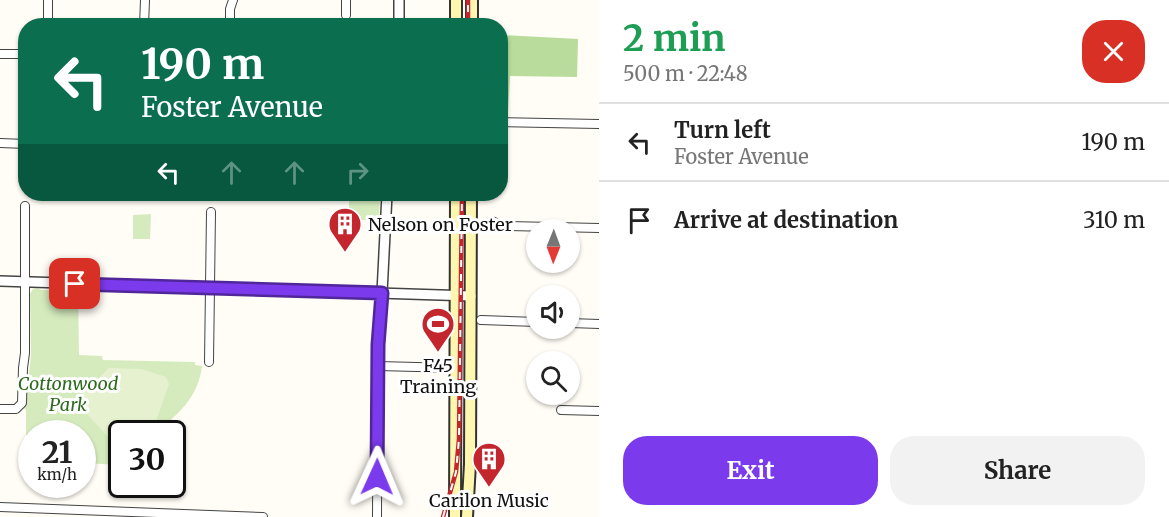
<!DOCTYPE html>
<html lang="en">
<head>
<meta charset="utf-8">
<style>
	:root { --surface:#fff; --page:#f2f2f2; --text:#222; --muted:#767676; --line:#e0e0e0; --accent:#7c3aed }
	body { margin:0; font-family:Merriweather,serif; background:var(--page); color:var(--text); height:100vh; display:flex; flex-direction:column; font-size:22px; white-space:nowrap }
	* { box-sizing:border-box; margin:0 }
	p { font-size:20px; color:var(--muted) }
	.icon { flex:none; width:33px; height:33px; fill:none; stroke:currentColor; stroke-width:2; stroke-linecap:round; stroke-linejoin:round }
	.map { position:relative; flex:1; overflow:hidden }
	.details { display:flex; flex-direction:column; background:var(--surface); width:570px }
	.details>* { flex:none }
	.hud { position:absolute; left:18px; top:18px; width:490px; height:183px; border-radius:24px; box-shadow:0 2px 4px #0004; background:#0b6e4f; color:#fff; overflow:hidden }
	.needle { width:39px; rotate:181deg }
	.tools { position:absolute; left:526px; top:219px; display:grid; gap:12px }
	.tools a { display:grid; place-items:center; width:54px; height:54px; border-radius:50%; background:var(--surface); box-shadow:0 2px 4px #0004; font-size:30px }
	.speed { position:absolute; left:18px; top:420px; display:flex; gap:12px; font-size:30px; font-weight:700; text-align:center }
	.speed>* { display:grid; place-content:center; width:78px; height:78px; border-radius:50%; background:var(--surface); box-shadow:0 2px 4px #0004; line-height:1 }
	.speed small { font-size:15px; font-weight:400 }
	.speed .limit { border:3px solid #111; border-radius:9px; background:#fff; color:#111 }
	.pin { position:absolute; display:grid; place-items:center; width:51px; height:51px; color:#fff; margin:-26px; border-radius:12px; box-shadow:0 3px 9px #0006 }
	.me { position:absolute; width:66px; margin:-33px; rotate:1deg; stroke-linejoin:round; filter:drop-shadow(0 0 4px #0008) }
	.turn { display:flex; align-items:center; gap:21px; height:126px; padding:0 24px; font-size:27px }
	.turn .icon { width:78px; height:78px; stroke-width:2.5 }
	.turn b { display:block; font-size:42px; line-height:51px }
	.lanes { display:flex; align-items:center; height:57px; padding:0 24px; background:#0003; justify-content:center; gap:30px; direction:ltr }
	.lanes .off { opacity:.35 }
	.round { display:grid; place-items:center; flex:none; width:63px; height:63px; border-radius:24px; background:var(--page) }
	.overview { display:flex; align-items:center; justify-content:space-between; height:102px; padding:0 24px }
	h1 { font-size:36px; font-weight:700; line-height:45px; color:#1e9e55 }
	.action { display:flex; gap:12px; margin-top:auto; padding:12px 24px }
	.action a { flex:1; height:69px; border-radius:24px; background:var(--accent); color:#fff; font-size:24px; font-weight:700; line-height:69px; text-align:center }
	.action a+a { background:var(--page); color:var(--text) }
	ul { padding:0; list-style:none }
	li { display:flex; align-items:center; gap:18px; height:78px; padding:0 24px; border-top:2px solid var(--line) }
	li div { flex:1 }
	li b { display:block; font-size:22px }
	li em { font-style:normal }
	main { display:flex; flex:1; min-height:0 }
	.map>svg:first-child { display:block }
</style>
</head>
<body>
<main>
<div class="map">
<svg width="599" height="517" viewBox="0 0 599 517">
	<rect width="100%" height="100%" fill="#fffdf5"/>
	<g fill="#d5ebbd">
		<polygon points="349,194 380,194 379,220 349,220"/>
		<polygon points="151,214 150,239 133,239 133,215"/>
		<path d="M37,288L42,290L78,291L79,355L102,356L103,360L195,362V365L202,366C198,398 179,413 156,433L122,434L121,465L83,463L82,434H32L31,455H26V410L24,408L26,401L31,355L30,294L33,289Z"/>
	</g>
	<polygon fill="#b9dc9c" points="501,35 578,39 577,77 510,76 508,112 501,112"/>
	<polygon fill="#e6f2cf" points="109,368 141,369 166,377 169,384 156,421 142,433 122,434 121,451 75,401"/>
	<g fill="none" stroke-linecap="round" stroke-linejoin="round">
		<g stroke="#444" stroke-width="10">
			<g id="minor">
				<polyline points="48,0 48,26"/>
				<polyline points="346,15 346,0"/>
				<polyline points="230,20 230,9 233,0"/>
				<polyline points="144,26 145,0"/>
				<polyline points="0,54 26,54"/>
				<polyline points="501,122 599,124"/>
				<polyline points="0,143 26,144"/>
				<polyline points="492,221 504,226 599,228"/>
				<polyline points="481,320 537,322"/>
				<polyline points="570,323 599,324"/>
				<polyline points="209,362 211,212"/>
				<polyline points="378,366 456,368"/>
				<polyline points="0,409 16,409 22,403 23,368 25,353 25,206"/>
				<polyline points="561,410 599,411"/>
				<polyline points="0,507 263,517"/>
				<polyline points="377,517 378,345 382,293"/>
			</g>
		</g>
		<g stroke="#444" stroke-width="12">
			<g id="tertiary">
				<polyline points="399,26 399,0"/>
				<polyline points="0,281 471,296"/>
				<polyline points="382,293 387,194"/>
			</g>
		</g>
		<g stroke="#333" stroke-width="14">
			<g id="secondary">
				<polyline points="456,0 456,26"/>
				<polyline points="472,26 472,0"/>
				<polyline points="455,517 456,194"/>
				<polyline points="467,517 470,464 471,194"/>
			</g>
		</g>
		<use href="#minor" stroke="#fff" stroke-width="8"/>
		<use href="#tertiary" stroke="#fff" stroke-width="9"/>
		<use href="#secondary" stroke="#fff6b0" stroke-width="10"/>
		<g stroke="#c4262e" stroke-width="4.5">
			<g id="rail">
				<polyline points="468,26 468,0"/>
				<polyline points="443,517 456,472 459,439 462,194"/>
			</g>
		</g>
		<use href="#rail" stroke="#fff" stroke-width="2" stroke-dasharray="7" stroke-linecap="butt"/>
	</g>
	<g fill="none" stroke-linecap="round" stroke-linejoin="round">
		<g stroke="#51269a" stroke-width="15">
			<polyline id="route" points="75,284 382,293 378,345 377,477"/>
		</g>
		<use href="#route" stroke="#7c3aed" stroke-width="10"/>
	</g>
	<defs>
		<g id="building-pin" transform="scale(1.725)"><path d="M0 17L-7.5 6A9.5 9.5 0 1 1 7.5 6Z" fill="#c4262e" stroke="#fff"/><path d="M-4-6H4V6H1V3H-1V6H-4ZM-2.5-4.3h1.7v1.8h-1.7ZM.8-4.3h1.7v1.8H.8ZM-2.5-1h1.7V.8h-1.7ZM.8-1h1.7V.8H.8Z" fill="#fff"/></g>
		<g id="stadium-pin" transform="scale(1.725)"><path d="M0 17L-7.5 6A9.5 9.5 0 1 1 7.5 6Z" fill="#c4262e" stroke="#fff"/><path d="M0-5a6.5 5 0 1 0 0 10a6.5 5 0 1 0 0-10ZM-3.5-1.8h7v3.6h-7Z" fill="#fff"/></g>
	</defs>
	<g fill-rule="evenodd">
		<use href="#building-pin" x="345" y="224"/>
		<use href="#stadium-pin" x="438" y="324"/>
		<use href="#building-pin" x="489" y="459"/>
	</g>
	<g text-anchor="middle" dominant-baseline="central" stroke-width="6" stroke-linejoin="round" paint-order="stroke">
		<g font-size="18" fill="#111" stroke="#fff">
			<text x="368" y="224" text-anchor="start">Nelson on Foster</text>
			<text x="438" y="365">F45<tspan x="438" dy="21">Training</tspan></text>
			<text x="489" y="500">Carilon Music</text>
		</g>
		<g font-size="18" font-style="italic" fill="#2f6b1f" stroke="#fff">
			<text x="68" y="383">Cottonwood<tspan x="68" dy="21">Park</tspan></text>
		</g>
	</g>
</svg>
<div class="tools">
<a><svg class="needle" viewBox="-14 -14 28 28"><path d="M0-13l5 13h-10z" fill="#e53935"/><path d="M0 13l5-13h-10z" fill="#767676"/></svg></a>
<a><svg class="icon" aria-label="sound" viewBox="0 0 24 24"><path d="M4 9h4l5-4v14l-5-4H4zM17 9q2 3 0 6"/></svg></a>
<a><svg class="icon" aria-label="search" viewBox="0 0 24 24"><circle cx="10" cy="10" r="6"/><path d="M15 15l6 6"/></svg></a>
</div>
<div class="speed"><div>21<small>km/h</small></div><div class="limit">30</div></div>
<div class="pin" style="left:75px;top:284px;background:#d93025"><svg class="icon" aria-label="arrive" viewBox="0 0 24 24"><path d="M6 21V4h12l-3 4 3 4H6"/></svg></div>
<svg class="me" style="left:377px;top:477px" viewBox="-20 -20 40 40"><path d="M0-17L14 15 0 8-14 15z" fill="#7c3aed" stroke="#fff" stroke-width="4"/></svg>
<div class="hud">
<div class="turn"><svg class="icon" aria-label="left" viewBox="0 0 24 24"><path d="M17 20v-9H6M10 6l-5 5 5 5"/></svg><div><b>190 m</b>Foster Avenue</div></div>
<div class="lanes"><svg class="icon" aria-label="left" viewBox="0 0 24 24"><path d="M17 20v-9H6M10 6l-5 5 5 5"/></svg><svg class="icon off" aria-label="ahead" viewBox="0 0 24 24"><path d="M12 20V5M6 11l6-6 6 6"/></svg><svg class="icon off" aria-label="ahead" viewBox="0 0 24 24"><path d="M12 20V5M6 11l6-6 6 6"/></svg><svg class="icon off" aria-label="right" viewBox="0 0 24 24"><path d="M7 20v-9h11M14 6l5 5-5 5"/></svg></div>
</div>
</div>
<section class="details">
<div class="overview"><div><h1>2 min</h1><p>500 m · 22:48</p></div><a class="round" style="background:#d93025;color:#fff"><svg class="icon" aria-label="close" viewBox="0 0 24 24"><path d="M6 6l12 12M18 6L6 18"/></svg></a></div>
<ul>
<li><svg class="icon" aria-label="left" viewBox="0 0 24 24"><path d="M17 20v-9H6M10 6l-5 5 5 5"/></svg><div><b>Turn left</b><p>Foster Avenue</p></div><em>190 m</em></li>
<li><svg class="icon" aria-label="arrive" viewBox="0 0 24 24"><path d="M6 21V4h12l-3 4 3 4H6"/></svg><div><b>Arrive at destination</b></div><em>310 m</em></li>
</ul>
<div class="action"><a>Exit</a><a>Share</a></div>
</section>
</main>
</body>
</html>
